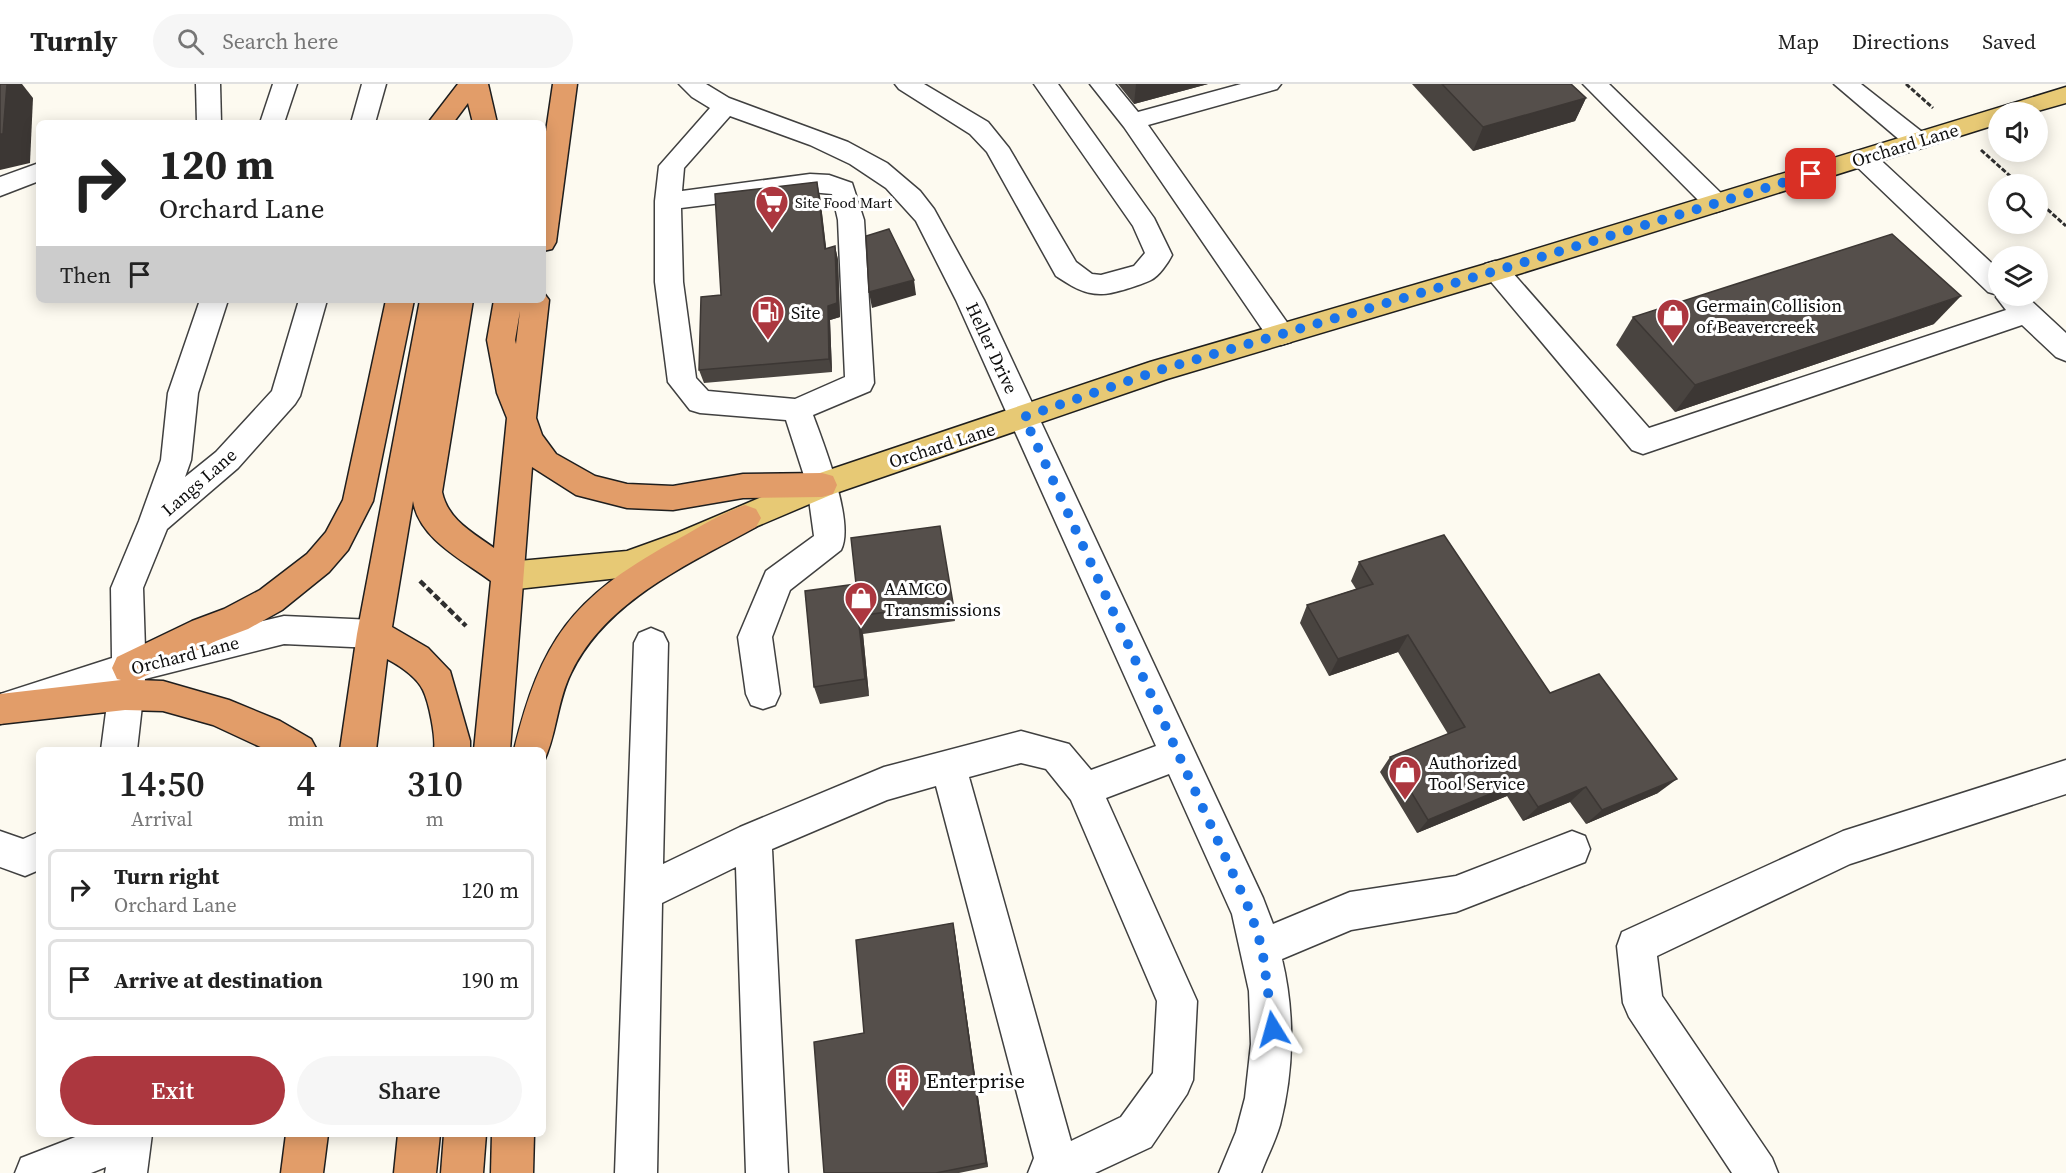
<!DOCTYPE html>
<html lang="en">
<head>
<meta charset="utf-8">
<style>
	:root { --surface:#fff; --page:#f6f6f6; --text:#222; --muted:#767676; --line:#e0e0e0; --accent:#ac373f }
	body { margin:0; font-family:"Source Serif 4",serif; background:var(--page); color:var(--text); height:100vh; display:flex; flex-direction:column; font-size:22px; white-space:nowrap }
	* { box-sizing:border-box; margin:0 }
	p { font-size:20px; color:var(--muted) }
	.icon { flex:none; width:33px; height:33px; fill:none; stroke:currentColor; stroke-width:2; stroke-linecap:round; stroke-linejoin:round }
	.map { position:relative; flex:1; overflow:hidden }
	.panel { position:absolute; left:36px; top:663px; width:510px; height:390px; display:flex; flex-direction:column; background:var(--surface); border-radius:9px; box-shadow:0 3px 15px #0003 }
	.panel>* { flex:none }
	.banner { position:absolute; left:36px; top:36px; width:510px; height:183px; border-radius:9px; box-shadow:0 3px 15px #0003; background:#fff; color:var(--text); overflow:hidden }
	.controls { position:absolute; left:1988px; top:18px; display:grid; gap:12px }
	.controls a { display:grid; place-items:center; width:60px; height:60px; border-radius:50%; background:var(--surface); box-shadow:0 3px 15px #0003; font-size:30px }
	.pin { position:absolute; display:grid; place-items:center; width:51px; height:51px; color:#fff; margin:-26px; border-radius:12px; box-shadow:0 3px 9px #0006 }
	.me { position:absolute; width:66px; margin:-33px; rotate:352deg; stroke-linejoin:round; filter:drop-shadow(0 0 4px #0008) }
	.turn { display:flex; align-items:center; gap:21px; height:126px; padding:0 24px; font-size:27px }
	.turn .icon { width:78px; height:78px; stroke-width:2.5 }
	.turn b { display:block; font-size:42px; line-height:51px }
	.then { display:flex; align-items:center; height:57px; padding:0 24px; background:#0003; gap:12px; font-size:22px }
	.eta { display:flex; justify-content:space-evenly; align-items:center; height:102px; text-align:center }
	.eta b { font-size:36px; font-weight:600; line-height:42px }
	.primary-button { display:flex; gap:12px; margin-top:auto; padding:12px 24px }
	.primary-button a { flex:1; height:69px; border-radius:36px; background:var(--accent); color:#fff; font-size:24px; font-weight:600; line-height:69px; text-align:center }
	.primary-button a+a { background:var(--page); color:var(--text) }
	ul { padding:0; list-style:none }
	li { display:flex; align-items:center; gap:18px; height:81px; margin:0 12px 9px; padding:0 12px; border:3px solid var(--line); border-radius:9px }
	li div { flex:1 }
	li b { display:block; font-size:22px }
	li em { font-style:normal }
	header { display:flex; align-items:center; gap:36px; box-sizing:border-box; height:84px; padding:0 30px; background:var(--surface); border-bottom:2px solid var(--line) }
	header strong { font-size:28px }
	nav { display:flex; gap:33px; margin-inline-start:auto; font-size:21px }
	.search { width:420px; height:54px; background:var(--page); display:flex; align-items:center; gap:15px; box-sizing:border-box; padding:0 21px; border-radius:33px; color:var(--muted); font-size:22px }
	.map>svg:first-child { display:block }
</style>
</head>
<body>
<header>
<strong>Turnly</strong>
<div class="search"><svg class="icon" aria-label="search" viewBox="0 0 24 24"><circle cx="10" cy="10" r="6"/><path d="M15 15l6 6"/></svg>Search here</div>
<nav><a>Map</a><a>Directions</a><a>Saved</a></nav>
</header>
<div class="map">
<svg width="2066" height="1089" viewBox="0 0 2066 1089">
	<rect width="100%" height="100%" fill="#fdfaf0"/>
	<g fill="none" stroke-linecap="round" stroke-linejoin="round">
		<g stroke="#404040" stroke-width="3">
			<g id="minor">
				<polygon points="196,0 220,0 221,39 197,39"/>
				<polygon points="273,0 297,0 284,39 260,39"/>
				<polygon points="362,0 386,0 375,39 351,39"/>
				<path d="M679,0H706L729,14L848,58L887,79L920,107L934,125L984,216L1263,814L1273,840L1350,808L1456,792L1572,747L1585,752L1590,765L1585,778L1456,828L1351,846L1282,875C1295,929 1294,987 1280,1041C1275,1058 1267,1073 1261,1089H1219L1236,1048L1245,1014L1251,960L1249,907L1232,830L1169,690L1106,714L1197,917L1193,996L1187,1010L1151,1063L1095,1089H1028L1034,1074L936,702L887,716L772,765L788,1089H746L736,783L662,819L657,1089H615L634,559L639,549L651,544L663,549L668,559L663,780L740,743L884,683L1021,647L1069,660L1091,686L1156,662L956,216L916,137L886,104L850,80L810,61L730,32L684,84L682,107L810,90L829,91L852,99L864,136L874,299L870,307L813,331C824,361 855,439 841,466L790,506L772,553L780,610L775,621L763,625L751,621L746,610L738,553L766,487L814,452L807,401L786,336L700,329L690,326L668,298L655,198V117L659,82L710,24L692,13ZM810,108L832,110L838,136L845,293L795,315L708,307L696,294L683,198L681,124ZM1021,679L1046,685L1071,716L1157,917L1153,989L1121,1033L1071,1057L969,693Z"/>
				<path d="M895,0H924L988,38L1009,64L1076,178L1092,190L1101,191L1134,182L1145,169L1133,142L1034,0H1058L1154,134L1172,171C1168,179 1159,192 1151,196C1141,201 1110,211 1100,210C1083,210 1070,201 1056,192L987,68L970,50L899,5Z"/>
				<polygon points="1090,0 1115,0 1138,28 1241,0 1281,0 1277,5 1148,41 1291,244 1295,251 1291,258 1281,261 1271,258 1124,43"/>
				<polygon points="1583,0 1609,0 1725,113 1729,119 1725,125 1716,128 1707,125"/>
				<polygon points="1834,0 1861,0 1926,51 1929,57 1926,63 1917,65 1908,63"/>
				<polygon points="1863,66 1872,68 1998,185 1998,212 2026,212 2066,249 2066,277 2056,273 2022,241 1643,370 1632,366 1482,187 1485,180 1495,177 1505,180 1649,344 2006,226 1996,213 1998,211 1988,208 1854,80 1850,74 1854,68"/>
				<polygon points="39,79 39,97 0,112 0,93"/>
				<polygon points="200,216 228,216 198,309 191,376 185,393 216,368 272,307 299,216 327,216 300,312 295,320 238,384 167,445 143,504 145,565 284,532 374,536 386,540 391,550 386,560 374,564 284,560 145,595 137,666 101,666 109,605 0,640 0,610 112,574 111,504 139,437 161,376 168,309"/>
				<polygon points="2066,676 2066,710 1850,780 1657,872 1662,912 1772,1074 1778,1089 1732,1089 1629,933 1623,919 1617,862 1622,848 1843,747"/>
				<polygon points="0,747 23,755 39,748 39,786 25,792 0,783"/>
				<polygon points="83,1050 152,1050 147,1089 105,1089 106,1083 91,1089 15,1089 21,1074"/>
			</g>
		</g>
		<g stroke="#1e1e1e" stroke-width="3">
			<polygon id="major" points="2066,3 2066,19 2034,28 1998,28 1998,40 1522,189 1167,295 833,410 699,467 628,493 508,506 497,502 492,492 497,482 508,478 627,467 677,449 811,392 1150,278 1503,175"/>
		</g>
		<g stroke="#1e1e1e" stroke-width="3">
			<g id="highway">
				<polygon points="458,0 488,0 497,39 473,39 468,19 453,39 428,39"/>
				<polygon points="553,0 577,0 556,158 552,165 543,167 543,68"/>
				<path d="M543,208L549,216L536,334L542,351L556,370L595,392L627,400L673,402L743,390L822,389L833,392L837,401L833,410L822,413L743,414L673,426L627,424L576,411L532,383L510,666H474L491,497C463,476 419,455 413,417L392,543L428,564L450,587L470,657V666H434C436,653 429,618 423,606C416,592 400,582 387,575L376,666H340L357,550L420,216H473L442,408C448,436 472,448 494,464L507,334L497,309L487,256L494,216H543ZM520,227L516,260L515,256Z"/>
				<polygon points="386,216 414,216 373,417 348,466 329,488 282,526 248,545 216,557 137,596 163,597 229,616 280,637 311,655 317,666 267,666 213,641 163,627 125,626 0,640 0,610 121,596 117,595 112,584 117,573 192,537 224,525 260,506 307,470 326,448 343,416"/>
				<path d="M745,421L756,425L761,434L756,443C689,480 606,516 571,589C557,617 557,649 544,677L543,666H514C541,556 572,514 671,459C695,446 719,430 745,421Z"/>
				<polygon points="286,1050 328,1050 323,1089 281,1089"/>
				<polygon points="398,1050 440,1050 436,1089 394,1089"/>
				<polygon points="444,1050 486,1050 483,1089 441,1089"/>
				<polygon points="492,1050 534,1050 533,1089 491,1089"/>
			</g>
		</g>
		<g stroke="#2f2f2f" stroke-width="3" stroke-dasharray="5 2" stroke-linecap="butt">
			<polyline points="1906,0 1933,24"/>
			<polyline points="1981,66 2019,100"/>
			<polyline points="2037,116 2066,142"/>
		</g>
		<polyline stroke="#2f2f2f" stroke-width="4.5" stroke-dasharray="7 3" stroke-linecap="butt" points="420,497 466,542"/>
		<use href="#minor" fill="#fff" fill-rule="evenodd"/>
		<use href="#major" fill="#e7c975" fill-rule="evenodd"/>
		<use href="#highway" fill="#e29d69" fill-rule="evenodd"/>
	</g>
	<g fill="#494440">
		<polygon points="1118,0 1208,0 1134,20"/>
		<polygon points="1412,0 1571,0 1586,14 1575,37 1473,67"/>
		<polygon points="820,112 826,165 835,162 838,176 840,233 830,236 832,288 704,299 699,286 721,211"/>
		<polygon points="1633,233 1934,240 1675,328 1616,261"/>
		<polygon points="1359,478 1550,609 1658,709 1586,740 1570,718 1523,737 1507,712 1417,749 1380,688 1390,673 1448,650 1398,568 1329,592 1300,539 1307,521 1356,505 1351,497"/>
		<polygon points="805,507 953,519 955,537 863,550 869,612 820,620 814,603"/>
		<polygon points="953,839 955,850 988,1083 959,1089 824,1089 864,949"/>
	</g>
	<g fill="#3c3734">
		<polygon points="7,0 22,0 33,14 30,79 0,86 0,50"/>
		<polygon points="1136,0 1208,0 1134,20"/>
		<polygon points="1586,14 1575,37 1473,67 1483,43"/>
		<polygon points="817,98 820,112 828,179 825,165"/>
		<polygon points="835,162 838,176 840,233 830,236 832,288 829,275 828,222"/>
		<polygon points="914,196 916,211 872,224 869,208"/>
		<polygon points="1961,212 1934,240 1675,328 1695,301"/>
		<polygon points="858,532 863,550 869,612 865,595"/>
		<polygon points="1408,551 1398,568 1329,592 1338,575"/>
		<polygon points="1677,695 1658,709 1586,740 1602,726"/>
		<polygon points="1521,697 1507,712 1417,749 1428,736"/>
		<polygon points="1586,703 1570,718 1523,737 1538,723"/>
		<polygon points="953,839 955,850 988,1083 986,1079"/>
	</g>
	<g fill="#554f4b" stroke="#3c3734" stroke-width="1.5">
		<polygon points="0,0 7,0 3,50 0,50"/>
		<polygon points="1442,0 1571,0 1586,14 1483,43"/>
		<polygon points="817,98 825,165 835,162 837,219 828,222 829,275 699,286 701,213 721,211 715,110"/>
		<polygon points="889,145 914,196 869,208 866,152"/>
		<polygon points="1892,150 1961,212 1695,301 1633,233"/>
		<polygon points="940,442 953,519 858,532 865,595 814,603 805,507 856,500 851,454"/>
		<polygon points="1444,451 1550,609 1599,590 1677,695 1602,726 1586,703 1538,723 1521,697 1428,736 1390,673 1465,643 1408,551 1338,575 1307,521 1373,500 1359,478"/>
		<polygon points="953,839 986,1079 936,1089 824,1089 814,958 864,949 856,856"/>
	</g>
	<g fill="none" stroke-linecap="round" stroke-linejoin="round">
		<polyline stroke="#1a73e8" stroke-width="10" stroke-dasharray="0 18" points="1273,945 1262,864 1250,827 1024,333 1160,286 1512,182 1811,90"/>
	</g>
	<defs>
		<g id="supermarket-pin" transform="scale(1.725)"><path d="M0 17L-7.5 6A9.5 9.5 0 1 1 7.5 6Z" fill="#ac373f" stroke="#fff"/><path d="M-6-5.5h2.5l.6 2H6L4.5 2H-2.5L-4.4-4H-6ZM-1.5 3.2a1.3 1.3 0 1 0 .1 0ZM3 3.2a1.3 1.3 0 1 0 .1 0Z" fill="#fff"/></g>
		<g id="fuel-pin" transform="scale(1.725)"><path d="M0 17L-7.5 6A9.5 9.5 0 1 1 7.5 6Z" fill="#ac373f" stroke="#fff"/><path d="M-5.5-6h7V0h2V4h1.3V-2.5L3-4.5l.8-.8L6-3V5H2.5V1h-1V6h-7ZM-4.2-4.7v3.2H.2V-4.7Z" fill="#fff"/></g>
		<g id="shop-pin" transform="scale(1.725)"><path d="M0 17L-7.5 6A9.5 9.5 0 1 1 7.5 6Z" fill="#ac373f" stroke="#fff"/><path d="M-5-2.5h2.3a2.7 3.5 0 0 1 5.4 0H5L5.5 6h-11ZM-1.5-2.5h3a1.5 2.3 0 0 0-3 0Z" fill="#fff"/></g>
		<g id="building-pin" transform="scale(1.725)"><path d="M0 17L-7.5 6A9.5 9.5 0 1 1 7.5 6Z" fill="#ac373f" stroke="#fff"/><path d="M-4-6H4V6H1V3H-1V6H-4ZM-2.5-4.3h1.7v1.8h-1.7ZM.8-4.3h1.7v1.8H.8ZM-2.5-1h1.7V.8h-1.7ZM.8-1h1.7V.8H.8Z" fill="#fff"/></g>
	</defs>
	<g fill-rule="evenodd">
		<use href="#supermarket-pin" x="772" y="118"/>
		<use href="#fuel-pin" x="768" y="228"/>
		<use href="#shop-pin" x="1673" y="231"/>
		<use href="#shop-pin" x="861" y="514"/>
		<use href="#shop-pin" x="1405" y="688"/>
		<use href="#building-pin" x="903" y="996"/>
	</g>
	<g text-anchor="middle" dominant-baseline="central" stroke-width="6" stroke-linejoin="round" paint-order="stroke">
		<g font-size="15" fill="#0d0d0d" stroke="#fff" text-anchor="start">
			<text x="795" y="118">Site Food Mart</text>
		</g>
		<g font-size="18" fill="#0d0d0d" stroke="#fff">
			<text transform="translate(1905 61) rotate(-17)">Orchard Lane</text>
			<text transform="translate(992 264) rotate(65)">Heller Drive</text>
			<text transform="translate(942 361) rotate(-18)">Orchard Lane</text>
			<text transform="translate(199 398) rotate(-41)">Langs Lane</text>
			<text transform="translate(185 571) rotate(-14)">Orchard Lane</text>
		</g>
		<g font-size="18" fill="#0d0d0d" stroke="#fff" text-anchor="start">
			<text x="1696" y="221">Germain Collision<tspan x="1696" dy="21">of Beavercreek</tspan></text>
			<text x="791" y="228">Site</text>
			<text x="884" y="504">AAMCO<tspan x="884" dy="21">Transmissions</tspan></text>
			<text x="1428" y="678">Authorized<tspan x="1428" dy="21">Tool Service</tspan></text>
		</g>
		<g font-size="21" fill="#0d0d0d" stroke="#fff" text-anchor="start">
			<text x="926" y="996">Enterprise</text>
		</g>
	</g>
</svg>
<div class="controls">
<a><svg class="icon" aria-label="sound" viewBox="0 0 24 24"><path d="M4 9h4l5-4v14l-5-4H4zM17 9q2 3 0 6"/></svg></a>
<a><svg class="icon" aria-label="search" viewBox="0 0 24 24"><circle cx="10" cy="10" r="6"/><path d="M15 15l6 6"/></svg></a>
<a><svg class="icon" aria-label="layers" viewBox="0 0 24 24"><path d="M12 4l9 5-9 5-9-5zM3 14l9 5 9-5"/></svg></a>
</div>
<div class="pin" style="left:1811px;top:90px;background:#d93025"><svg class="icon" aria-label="arrive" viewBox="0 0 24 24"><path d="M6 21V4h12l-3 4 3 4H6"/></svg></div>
<svg class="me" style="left:1273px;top:945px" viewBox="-20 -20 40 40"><path d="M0-17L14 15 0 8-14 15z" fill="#1a73e8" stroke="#fff" stroke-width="4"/></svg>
<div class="banner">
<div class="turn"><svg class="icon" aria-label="right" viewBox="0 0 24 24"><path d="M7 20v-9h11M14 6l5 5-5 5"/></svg><div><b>120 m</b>Orchard Lane</div></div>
<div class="then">Then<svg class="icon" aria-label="arrive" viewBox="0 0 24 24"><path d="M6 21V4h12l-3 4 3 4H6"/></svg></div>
</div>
<section class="panel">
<div class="eta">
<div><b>14:50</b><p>Arrival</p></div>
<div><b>4</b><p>min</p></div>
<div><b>310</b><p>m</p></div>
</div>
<ul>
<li><svg class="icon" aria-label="right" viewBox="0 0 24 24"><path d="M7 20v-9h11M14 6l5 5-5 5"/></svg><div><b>Turn right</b><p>Orchard Lane</p></div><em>120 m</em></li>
<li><svg class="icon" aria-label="arrive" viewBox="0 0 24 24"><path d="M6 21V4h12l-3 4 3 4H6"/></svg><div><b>Arrive at destination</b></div><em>190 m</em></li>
</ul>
<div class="primary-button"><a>Exit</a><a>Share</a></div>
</section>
</div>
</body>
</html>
